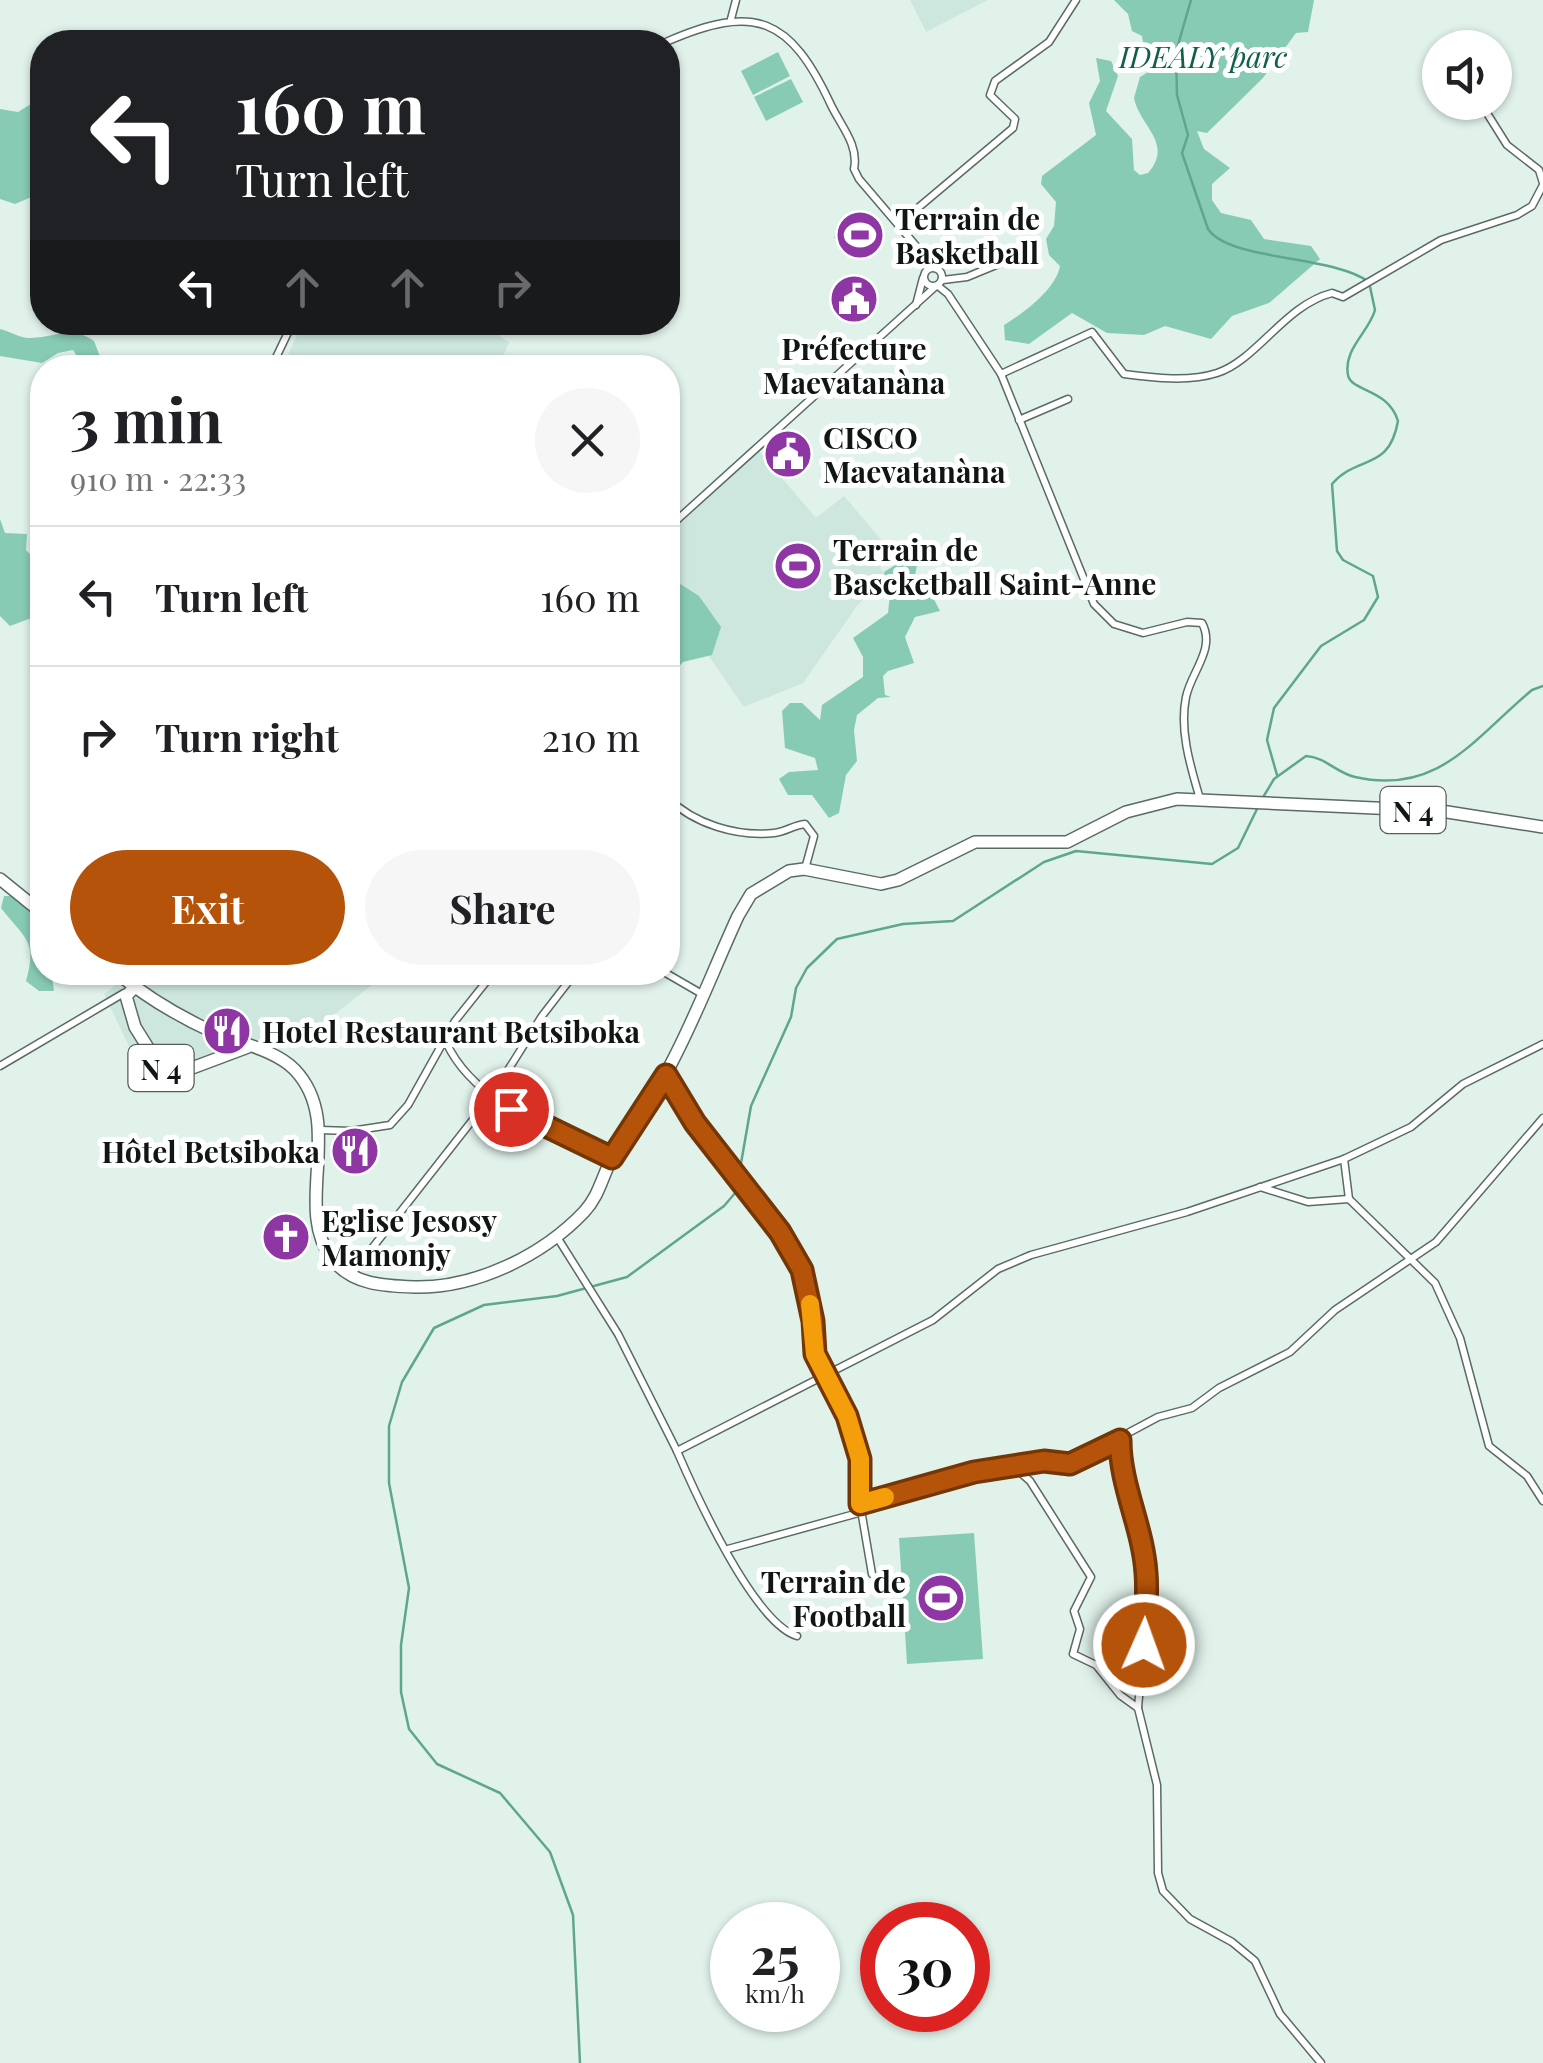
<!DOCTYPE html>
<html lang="en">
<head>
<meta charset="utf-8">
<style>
	:root { --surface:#fff; --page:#f6f6f6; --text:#202124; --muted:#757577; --line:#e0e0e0; --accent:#b45309 }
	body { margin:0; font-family:"Playfair Display",serif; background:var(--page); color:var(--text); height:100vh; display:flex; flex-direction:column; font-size:38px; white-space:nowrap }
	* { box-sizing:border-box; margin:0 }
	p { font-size:32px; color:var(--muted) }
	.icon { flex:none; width:55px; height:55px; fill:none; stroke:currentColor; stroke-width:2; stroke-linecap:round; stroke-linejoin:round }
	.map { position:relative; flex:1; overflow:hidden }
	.side { position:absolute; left:30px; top:355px; width:650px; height:630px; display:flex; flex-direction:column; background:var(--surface); border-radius:40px; box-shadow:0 2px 8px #0004 }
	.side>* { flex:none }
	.banner { position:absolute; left:30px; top:30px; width:650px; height:305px; border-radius:40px; box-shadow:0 2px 8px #0004; background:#202124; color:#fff; overflow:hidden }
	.tools { position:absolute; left:1422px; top:30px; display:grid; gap:20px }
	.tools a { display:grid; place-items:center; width:90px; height:90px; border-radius:50%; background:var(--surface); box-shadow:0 2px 8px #0004; font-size:50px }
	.speed { position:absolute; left:710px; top:1902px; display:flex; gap:20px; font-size:50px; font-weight:700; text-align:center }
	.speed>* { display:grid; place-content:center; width:130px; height:130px; border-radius:50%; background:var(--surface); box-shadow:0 2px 8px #0004; line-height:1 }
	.speed small { font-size:25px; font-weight:400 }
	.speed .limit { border:15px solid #d22; background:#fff; color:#111 }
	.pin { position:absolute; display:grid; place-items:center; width:85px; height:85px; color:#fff; margin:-42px; border:5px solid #fff; border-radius:50%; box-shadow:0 2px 10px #0007 }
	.me { position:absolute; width:110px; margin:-55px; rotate:2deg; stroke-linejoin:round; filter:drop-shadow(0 0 8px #0008) }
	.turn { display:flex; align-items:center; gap:35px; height:210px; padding:0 40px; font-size:45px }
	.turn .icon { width:130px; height:130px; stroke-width:2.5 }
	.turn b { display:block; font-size:70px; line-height:85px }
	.lanes { display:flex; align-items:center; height:95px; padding:0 40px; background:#0003; justify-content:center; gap:50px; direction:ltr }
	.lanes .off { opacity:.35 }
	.round { display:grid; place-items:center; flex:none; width:105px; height:105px; border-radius:52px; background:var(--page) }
	.summary { display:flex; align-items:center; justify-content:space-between; height:170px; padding:0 40px }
	h1 { font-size:60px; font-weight:700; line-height:75px }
	.primary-button { display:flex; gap:20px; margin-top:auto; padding:20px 40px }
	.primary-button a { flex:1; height:115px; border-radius:60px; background:var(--accent); color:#fff; font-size:40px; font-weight:700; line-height:115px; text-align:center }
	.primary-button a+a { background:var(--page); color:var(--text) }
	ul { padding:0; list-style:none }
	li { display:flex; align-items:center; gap:30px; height:140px; padding:0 40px; border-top:2px solid var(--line) }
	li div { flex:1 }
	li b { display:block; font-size:38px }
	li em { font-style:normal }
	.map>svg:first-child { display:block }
</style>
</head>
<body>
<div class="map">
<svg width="1543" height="2063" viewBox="0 0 1543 2063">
	<rect width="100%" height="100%" fill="#e1f2eb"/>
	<g fill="#cde7de">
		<polygon points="910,0 988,0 926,32"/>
		<polygon points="303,322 479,323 509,342 504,354 484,367 297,367 286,359"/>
		<polygon points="753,444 816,518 844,496 890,550 880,568 887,575 857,606 803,683 744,707 706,652 668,619 668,525"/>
		<polygon points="132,973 387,973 316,1029 279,1048 268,1046 154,1079 139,1067 104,994"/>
	</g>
	<g fill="#88cbb4">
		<path d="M1114,0H1314L1308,32L1296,33L1263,78L1207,133L1197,131L1204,149L1230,168L1212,184V200L1221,213L1251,220L1264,239L1311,246L1320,259L1269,303L1232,316L1211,339L1165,326L1144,335L1107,333L1072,313L1029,344L1005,340L1004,325C1024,313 1056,289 1060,266L1049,255L1046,239L1054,226L1056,202L1041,184L1042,176L1096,135L1089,103L1100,81L1096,58L1111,61L1118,76L1106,111L1132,139L1134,170L1140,175L1148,173C1174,143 1140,127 1134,98L1140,77L1148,72L1142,36L1132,31L1128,14Z"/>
		<polygon points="778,52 790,76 753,95 741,71"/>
		<polygon points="791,79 803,102 766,121 754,97"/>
		<polygon points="42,97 42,154 30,172 34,196 15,204 0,199 0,109 18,112"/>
		<polygon points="868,211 885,234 852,259 834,237"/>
		<path d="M0,329C10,331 21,339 31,338C57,337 71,325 94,341L104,367H84L73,350L58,353L42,363L0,356Z"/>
		<polygon points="0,519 5,533 27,534 26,550 36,561 42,555 42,539 42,614 10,626 0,616"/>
		<polygon points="799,548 816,571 797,585 780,562"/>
		<polygon points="913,549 918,559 915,576 925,582 940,611 915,617 905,637 914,663 888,671 883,676 885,695 891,697 878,698 857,715 854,730 857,761 846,775 839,813 829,818 812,795 788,795 779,779 789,772 818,770 815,758 785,748 782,711 790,703 802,703 820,720 822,705 863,677 863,657 853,638 888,613 890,594 884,572 900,562 905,551"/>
		<polygon points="668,576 699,596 721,627 712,655 683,662 668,679"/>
		<path d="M4,896H11C46,921 42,932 42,972L52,977L54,991H39L26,981C38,940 24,938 1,908Z"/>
		<polygon points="974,1533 983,1659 907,1664 899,1538"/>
	</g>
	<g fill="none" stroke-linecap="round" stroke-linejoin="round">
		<g stroke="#5fa68e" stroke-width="2.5">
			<path d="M1191,0L1176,52L1177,95L1188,135L1182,153L1208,229C1229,261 1333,255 1369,282L1375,310C1369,332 1343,349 1348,375C1351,392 1388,388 1398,421C1389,472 1358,454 1332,484L1337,551L1343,560L1373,576L1378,597L1364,620L1321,646L1274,708L1267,740L1277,775"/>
			<path d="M1262,799L1274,779L1306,756C1325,757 1337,773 1355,777C1439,796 1475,737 1532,690L1543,686"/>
			<polyline points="580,2063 573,1915 550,1852 500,1793 437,1764 409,1729 401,1692 401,1645 409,1588 389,1483 389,1426 402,1382 434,1328 484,1305 557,1296 627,1277 724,1206 736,1192 751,1106 791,1017 796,988 807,968 837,939 903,924 953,921 1044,862 1076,851 1212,864 1238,848 1258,807"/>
		</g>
		<g stroke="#5b6a64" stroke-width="9">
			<g id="street">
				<polyline points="731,19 736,0"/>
				<path d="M666,42C755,3 790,17 831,105C841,126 859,145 854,169L859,179L935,268"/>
				<polyline points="1485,110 1507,145 1539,170 1543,183"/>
				<polyline points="900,223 1013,128 1015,119 990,95 995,81 1049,42 1076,0"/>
				<circle cx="933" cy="277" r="9"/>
				<polyline points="943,280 967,277 1001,263"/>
				<path d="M938,286L948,294L1001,374L1094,604L1114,624L1143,633L1187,622L1202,623C1216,649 1191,672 1186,697C1179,731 1191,768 1200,799"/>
				<polyline points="916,305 923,278"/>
				<polyline points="271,368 293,322"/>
				<path d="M1001,374L1092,332L1124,374C1154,378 1189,382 1217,373C1257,360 1285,305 1332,293L1343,297L1441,240L1517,215L1532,206L1543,185"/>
				<polyline points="1019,420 1068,399"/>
				<polyline points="668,528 936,286"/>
				<path d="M668,798C694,824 737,837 774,833C785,832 794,825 805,824L814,836L805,869"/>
				<polyline points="664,972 702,994"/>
				<polyline points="135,987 151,972"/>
				<path d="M446,1042C474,1104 554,1131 612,1158"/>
				<polyline points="0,1066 124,993"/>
				<polyline points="666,1076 695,1123 780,1232 802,1270 813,1321 815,1354 847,1415 859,1459 860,1504 872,1574"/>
				<polyline points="320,1130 351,1131 390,1125 408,1105 455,1021 494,972"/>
				<polyline points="1344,1159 1349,1199"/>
				<polyline points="1260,1187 1308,1202 1349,1199 1435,1283 1460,1338 1489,1446 1527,1476 1543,1501"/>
				<polyline points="557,1237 618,1334 677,1451 933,1320 998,1269 1031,1255 1187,1212 1344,1159 1411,1127 1463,1084 1543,1044"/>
				<polyline points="351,1275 493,1094 542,1016 576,972"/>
				<path d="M1121,1440C1120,1484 1138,1525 1146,1569C1153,1609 1141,1667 1138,1708"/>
				<path d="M677,1451C696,1495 754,1623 797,1636"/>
				<polyline points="1016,1467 1044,1461 1070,1464 1158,1417 1192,1408 1219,1388 1290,1352 1335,1310 1436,1242 1543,1118"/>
				<polyline points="860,1504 974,1472 1014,1467 1030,1481 1091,1577 1074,1611 1080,1629 1073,1654 1096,1665 1120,1695 1138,1708 1157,1785 1158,1873 1163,1891 1190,1919 1232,1942 1255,1961 1280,2014 1321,2063"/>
				<polyline points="728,1549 862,1512"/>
			</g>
		</g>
		<g stroke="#5b6a64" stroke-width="14">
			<g id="primary">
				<polyline points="0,879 42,913"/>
				<path d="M116,972C146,997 178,1016 213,1032C239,1043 276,1050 295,1070C346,1124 292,1207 332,1259C352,1285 385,1286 415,1287C476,1288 542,1256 584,1212C599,1196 602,1177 612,1158C626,1129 649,1104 665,1075C693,1025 714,968 738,916L751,894L789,871L804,869L881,884L898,880L975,842H1067L1126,812L1177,799L1441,811L1543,827"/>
				<polyline points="135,987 126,996 135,1027 160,1067 184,1071 248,1047"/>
			</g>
		</g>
		<use href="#street" stroke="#fff" stroke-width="6"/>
		<use href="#primary" stroke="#fff" stroke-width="11"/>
	</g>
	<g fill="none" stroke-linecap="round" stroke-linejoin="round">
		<g stroke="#753606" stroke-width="25">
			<path id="route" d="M511,1109L612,1158L666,1075L695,1123L780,1232L802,1270L813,1321L815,1354L847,1416L860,1459V1504L974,1472L1044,1461L1070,1464L1120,1440C1120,1486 1143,1527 1146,1573C1148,1596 1145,1622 1144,1645"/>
		</g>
		<use href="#route" stroke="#b45309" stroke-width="18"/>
		<polyline stroke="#f59e0b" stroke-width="18" points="810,1304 815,1354 847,1416 860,1459 860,1504 885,1497"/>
	</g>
	<defs>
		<g id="stadium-disc" transform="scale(2.5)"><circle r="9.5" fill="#8e37a4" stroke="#fff"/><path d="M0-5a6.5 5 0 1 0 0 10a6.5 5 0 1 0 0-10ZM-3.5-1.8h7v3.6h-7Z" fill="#fff"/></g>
		<g id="civic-disc" transform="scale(2.5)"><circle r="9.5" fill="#8e37a4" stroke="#fff"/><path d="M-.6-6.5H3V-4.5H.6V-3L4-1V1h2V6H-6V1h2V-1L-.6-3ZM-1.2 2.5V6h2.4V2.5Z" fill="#fff"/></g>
		<g id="restaurant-disc" transform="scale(2.5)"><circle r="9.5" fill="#8e37a4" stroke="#fff"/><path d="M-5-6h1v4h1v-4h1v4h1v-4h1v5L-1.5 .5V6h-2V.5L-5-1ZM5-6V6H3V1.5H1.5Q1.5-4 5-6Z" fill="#fff"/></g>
		<g id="church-disc" transform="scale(2.5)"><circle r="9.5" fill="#8e37a4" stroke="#fff"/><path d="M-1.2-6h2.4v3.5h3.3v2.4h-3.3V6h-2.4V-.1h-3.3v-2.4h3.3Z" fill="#fff"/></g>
	</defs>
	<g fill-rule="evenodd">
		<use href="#stadium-disc" x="860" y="235"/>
		<use href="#civic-disc" x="854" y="299"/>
		<use href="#civic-disc" x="788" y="454"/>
		<use href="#stadium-disc" x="798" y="566"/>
		<use href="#restaurant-disc" x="227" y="1031"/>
		<use href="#restaurant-disc" x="355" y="1151"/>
		<use href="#church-disc" x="286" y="1237"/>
		<use href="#stadium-disc" x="941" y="1598"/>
	</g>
	<g text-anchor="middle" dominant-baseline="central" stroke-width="10" stroke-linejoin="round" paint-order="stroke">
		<g fill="#fff" stroke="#585c5a" stroke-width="2.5">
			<rect x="1380.5" y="787" width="65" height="46" rx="8"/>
			<rect x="128.5" y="1045" width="65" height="46" rx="8"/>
		</g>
		<g font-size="28" font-weight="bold" fill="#101614">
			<text x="1413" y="810">N 4</text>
			<text x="161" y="1068">N 4</text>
		</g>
		<g font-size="30" font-style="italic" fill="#0f5f4b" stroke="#fff">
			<text x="1203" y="56">IDEALY parc</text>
		</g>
		<g font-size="30" font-weight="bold" fill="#101614" stroke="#fff" text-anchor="start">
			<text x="895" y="218">Terrain de<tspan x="895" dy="34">Basketball</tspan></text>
			<text x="854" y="348" text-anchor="middle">Préfecture<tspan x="854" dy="34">Maevatanàna</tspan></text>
			<text x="823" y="437">CISCO<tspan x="823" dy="34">Maevatanàna</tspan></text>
			<text x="833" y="549">Terrain de<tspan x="833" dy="34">Bascketball Saint-Anne</tspan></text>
			<text x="262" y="1031">Hotel Restaurant Betsiboka</text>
			<text x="320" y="1151" text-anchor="end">Hôtel Betsiboka</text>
			<text x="321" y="1220">Eglise Jesosy<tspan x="321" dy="34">Mamonjy</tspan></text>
			<text x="906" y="1581" text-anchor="end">Terrain de<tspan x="906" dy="34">Football</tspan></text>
		</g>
	</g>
</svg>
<div class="tools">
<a><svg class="icon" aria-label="sound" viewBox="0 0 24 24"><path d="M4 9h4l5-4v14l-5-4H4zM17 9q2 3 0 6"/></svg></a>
</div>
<div class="speed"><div>25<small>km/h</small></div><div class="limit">30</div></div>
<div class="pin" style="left:511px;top:1109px;background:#d93025"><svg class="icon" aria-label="arrive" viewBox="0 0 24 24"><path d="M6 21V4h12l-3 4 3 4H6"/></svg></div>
<svg class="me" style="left:1144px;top:1645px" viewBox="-20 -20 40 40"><circle r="17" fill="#b45309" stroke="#fff" stroke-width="3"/><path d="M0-11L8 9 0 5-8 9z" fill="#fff"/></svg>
<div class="banner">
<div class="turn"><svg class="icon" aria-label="left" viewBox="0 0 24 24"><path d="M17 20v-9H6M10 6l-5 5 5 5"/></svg><div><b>160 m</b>Turn left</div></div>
<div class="lanes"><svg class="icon" aria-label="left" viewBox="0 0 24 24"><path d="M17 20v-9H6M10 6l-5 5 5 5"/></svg><svg class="icon off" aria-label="ahead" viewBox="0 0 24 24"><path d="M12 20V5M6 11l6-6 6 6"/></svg><svg class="icon off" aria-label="ahead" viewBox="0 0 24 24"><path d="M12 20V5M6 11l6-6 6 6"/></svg><svg class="icon off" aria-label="right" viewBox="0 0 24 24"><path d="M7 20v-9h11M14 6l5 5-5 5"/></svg></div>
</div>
<section class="side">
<div class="summary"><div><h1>3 min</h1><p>910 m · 22:33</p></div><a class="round"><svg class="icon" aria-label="close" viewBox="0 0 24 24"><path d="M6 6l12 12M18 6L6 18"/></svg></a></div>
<ul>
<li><svg class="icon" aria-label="left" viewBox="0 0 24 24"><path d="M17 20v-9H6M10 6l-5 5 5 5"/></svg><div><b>Turn left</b></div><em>160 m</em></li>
<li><svg class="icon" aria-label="right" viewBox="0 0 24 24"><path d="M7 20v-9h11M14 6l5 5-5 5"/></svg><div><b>Turn right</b></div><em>210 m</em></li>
</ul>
<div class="primary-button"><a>Exit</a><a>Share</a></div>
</section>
</div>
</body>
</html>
